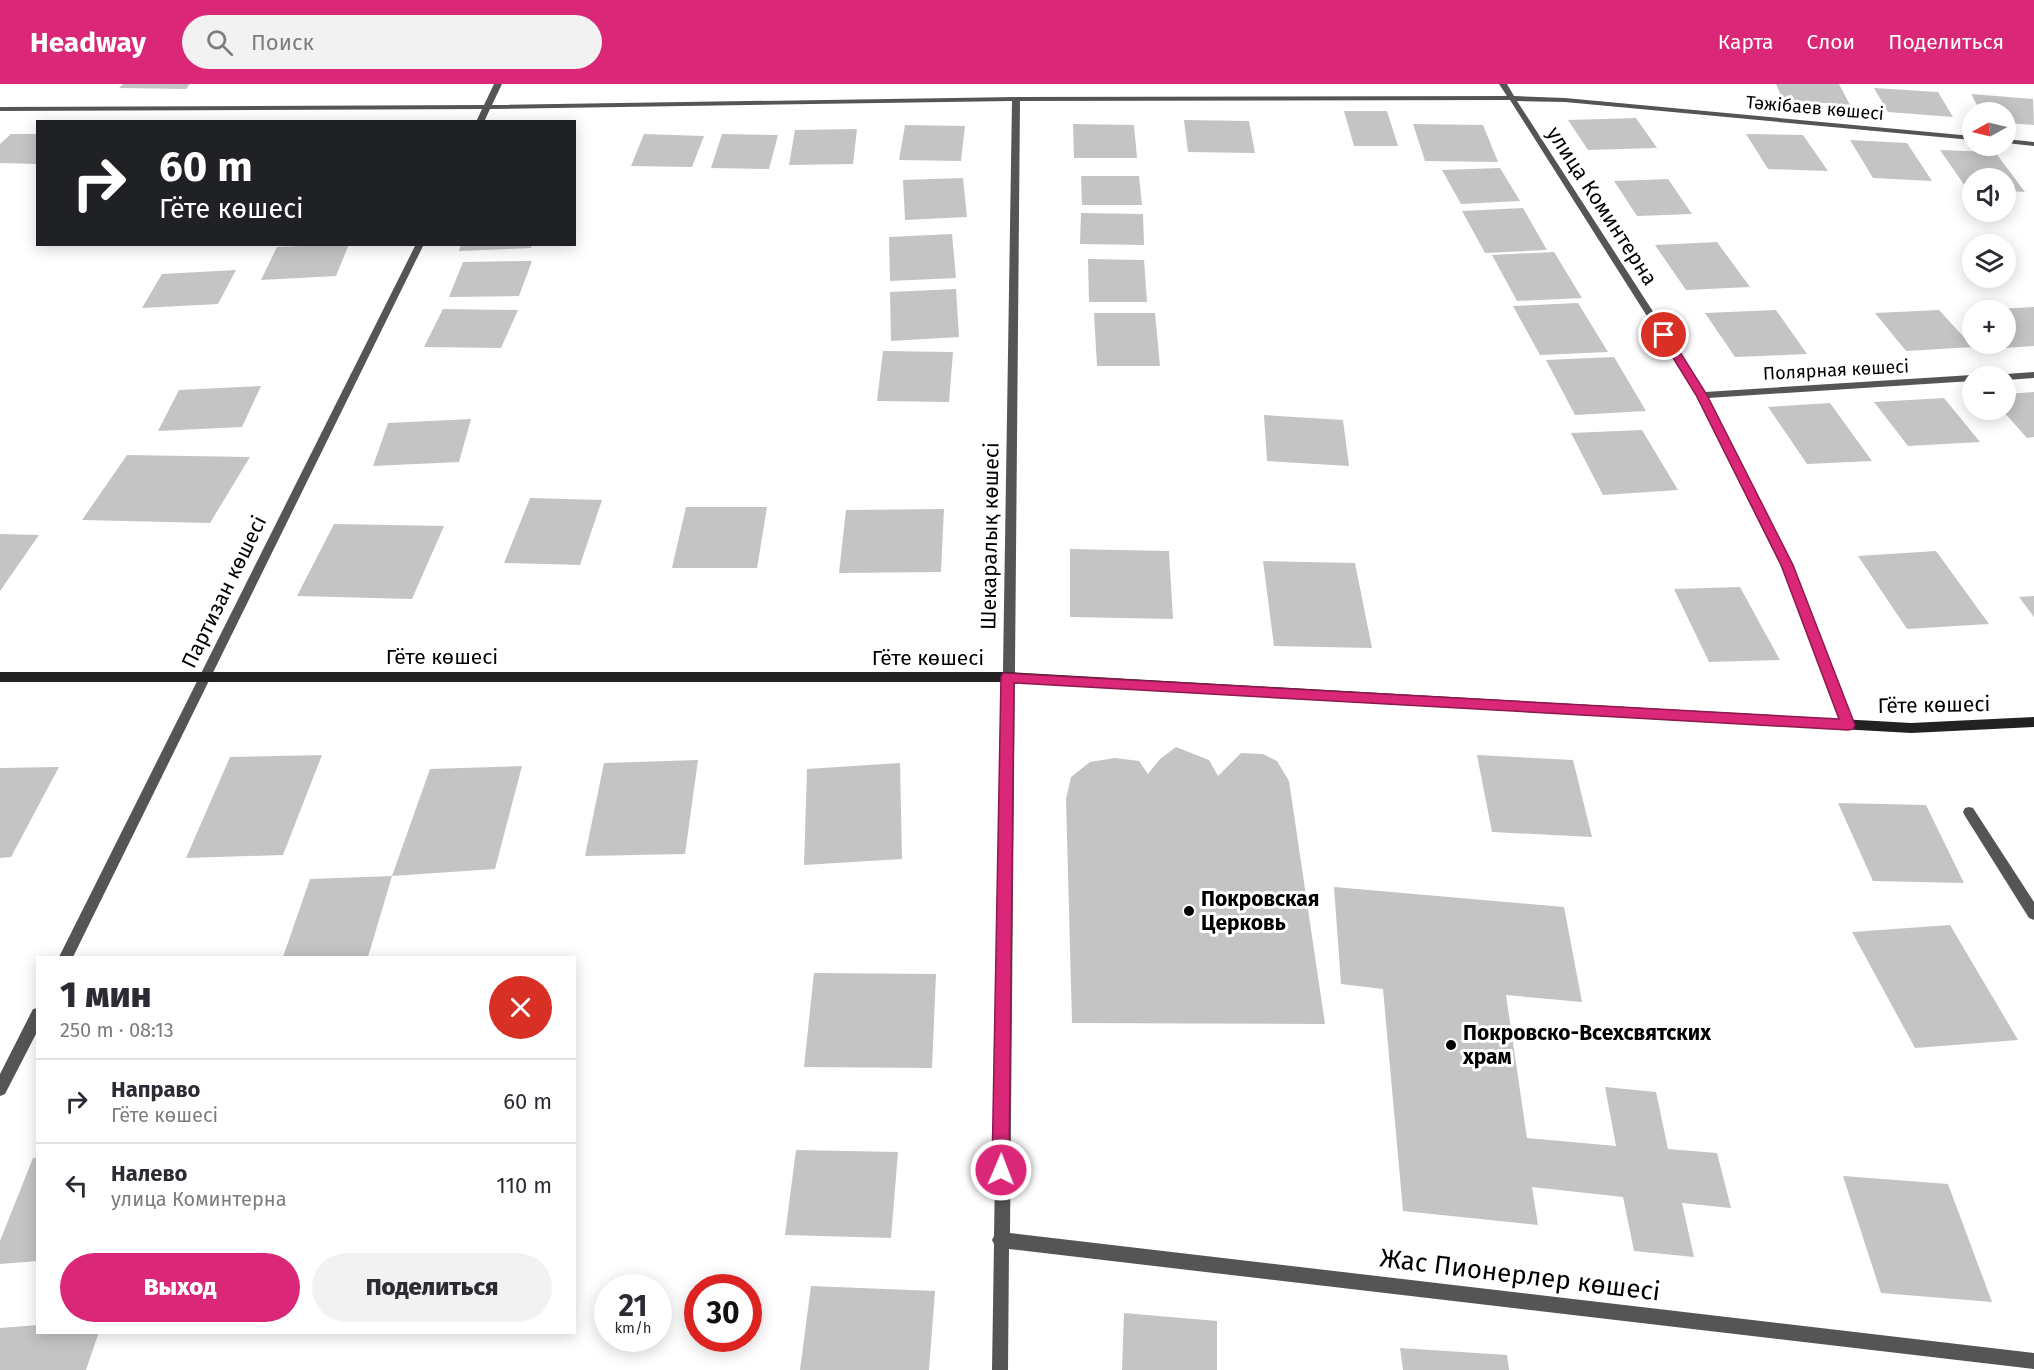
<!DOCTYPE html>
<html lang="ru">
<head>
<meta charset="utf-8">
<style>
	:root { --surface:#fff; --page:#f2f2f3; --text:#2b2b33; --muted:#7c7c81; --line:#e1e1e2; --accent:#db2777 }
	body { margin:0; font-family:"Fira Sans",sans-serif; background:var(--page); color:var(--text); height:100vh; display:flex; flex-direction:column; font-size:22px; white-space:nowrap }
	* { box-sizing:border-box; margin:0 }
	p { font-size:20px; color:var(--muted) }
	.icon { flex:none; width:33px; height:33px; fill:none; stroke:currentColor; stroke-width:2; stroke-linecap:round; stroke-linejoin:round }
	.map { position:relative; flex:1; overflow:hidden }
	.sheet { position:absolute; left:36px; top:872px; width:540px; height:378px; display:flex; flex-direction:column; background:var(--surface); border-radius:0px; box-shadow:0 3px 15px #0003 }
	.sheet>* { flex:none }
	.guide { position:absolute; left:36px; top:36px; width:540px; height:126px; border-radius:0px; box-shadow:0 3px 15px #0003; background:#202124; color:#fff; overflow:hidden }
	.needle { width:39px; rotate:262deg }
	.tools { position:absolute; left:1962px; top:18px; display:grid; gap:12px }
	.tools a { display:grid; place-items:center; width:54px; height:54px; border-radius:50%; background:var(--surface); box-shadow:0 3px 15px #0003; font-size:30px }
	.speed { position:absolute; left:594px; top:1190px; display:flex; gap:12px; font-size:30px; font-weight:700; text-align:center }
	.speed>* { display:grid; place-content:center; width:78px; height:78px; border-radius:50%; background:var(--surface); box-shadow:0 3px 15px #0003; line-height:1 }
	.speed small { font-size:15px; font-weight:400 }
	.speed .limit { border:9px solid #d22; background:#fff; color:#111 }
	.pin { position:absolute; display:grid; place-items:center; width:51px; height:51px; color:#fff; margin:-26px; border:3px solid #fff; border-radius:50%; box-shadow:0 2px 6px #0007 }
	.me { position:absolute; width:66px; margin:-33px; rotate:1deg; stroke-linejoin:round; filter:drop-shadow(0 0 4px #0008) }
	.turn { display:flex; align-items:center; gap:21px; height:126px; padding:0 24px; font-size:27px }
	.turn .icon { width:78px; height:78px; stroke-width:2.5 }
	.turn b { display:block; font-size:42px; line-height:51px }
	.round { display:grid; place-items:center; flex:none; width:63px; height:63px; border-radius:32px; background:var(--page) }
	.headline { display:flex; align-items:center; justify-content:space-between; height:102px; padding:0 24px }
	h1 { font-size:36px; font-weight:800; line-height:45px }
	.cta { display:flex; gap:12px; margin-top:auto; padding:12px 24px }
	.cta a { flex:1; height:69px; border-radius:36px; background:var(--accent); color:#fff; font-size:24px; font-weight:800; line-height:69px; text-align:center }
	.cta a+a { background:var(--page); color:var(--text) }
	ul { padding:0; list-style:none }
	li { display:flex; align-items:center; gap:18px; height:84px; padding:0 24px; border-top:2px solid var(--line) }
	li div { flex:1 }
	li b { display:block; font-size:22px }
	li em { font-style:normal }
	header { display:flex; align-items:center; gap:36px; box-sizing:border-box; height:84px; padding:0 30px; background:var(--accent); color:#fff }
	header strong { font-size:28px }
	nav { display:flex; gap:33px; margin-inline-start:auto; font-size:21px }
	.search { width:420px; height:54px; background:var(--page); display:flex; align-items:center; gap:15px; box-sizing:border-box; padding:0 21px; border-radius:33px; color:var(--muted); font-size:22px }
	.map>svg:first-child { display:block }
</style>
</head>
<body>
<header>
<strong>Headway</strong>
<div class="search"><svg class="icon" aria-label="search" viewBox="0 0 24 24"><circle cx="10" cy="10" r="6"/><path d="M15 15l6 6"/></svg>Поиск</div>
<nav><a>Карта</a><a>Слои</a><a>Поделиться</a></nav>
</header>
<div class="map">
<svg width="2034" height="1286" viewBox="0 0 2034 1286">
	<rect width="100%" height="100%" fill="#fff"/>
	<g fill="#c4c4c4">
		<polygon points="123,0 190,0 186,5 119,4"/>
		<polygon points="1776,0 1839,0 1850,21 1783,16"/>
		<polygon points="1874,4 1938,8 1953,33 1888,28"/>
		<polygon points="1971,10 2033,15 2034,41 2006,39 2006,28 1981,28"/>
		<polygon points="1344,27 1387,27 1398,62 1354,62"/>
		<polygon points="1636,34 1657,64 1588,66 1568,36"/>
		<polygon points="1184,36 1249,37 1255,69 1188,68"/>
		<polygon points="1073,40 1134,41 1137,74 1074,74"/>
		<polygon points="1413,40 1483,41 1498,78 1425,77"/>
		<polygon points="905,41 965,42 961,77 899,76"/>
		<polygon points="857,45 853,80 789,81 795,46"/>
		<polygon points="11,50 38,50 38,80 0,79 0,60"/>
		<polygon points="644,50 704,52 692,83 631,82"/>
		<polygon points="722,50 778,51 769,85 711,84"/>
		<polygon points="1746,50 1803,51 1828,87 1768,85"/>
		<polygon points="1850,56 1907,59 1932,97 1873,94"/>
		<polygon points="1940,66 1995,68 2025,108 2006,107 2006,94 1972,94 1972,105 1967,105"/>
		<polygon points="1500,84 1520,117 1461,120 1442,86"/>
		<polygon points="1081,92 1139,92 1142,121 1082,121"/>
		<polygon points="963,94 967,133 905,136 903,96"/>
		<polygon points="1668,95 1692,130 1637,132 1614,97"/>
		<polygon points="1523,124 1547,166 1485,169 1462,127"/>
		<polygon points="1081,129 1143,130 1144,161 1080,160"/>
		<polygon points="952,150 956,194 890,197 889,153"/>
		<polygon points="1717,158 1750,203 1686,206 1655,161"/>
		<polygon points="349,160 336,192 261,196 277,163"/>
		<polygon points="461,160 532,160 531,164 459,167"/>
		<polygon points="1554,168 1582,214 1517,217 1492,171"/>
		<polygon points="1088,175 1144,176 1147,218 1089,218"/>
		<polygon points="532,177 519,212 449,213 463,178"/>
		<polygon points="236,186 218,220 142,224 162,190"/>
		<polygon points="956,205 959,253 891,257 890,208"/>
		<polygon points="1578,219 1608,268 1540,271 1513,222"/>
		<polygon points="2034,223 2034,262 2004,264 2000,260 2006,260 2006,226 1997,225"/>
		<polygon points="443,225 518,226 501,264 424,263"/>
		<polygon points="1776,226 1807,270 1735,273 1705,229"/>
		<polygon points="1939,226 1973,263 1906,267 1875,229"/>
		<polygon points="1094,229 1155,229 1160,282 1097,282"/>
		<polygon points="883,267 953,268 949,318 877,317"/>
		<polygon points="1614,273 1646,327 1575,331 1546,276"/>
		<polygon points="261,302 242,343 158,347 179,306"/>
		<polygon points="2034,308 2034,353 2027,354 2002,326 2006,326 2006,310"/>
		<polygon points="1944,314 1980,358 1908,362 1874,318"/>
		<polygon points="1830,319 1872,377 1807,380 1768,323"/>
		<polygon points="1264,331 1343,336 1349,382 1267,377"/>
		<polygon points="471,335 459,378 373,382 388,339"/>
		<polygon points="1642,346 1678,406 1603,411 1571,349"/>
		<polygon points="127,371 250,373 210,439 82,436"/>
		<polygon points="530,414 602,416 580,481 504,479"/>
		<polygon points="686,423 767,423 757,484 672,484"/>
		<polygon points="944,425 941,488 839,489 846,426"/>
		<polygon points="334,440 444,442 412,515 297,512"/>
		<polygon points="0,450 39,451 0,507"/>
		<polygon points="1070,465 1169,467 1173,535 1070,533"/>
		<polygon points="1936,467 1989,540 1907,545 1858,472"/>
		<polygon points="1263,477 1355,479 1372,564 1274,562"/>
		<polygon points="1740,503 1759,538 1780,576 1709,578 1674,505"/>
		<polygon points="2034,512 2034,533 2019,513"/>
		<polygon points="1176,663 1209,676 1218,692 1241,669 1263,670 1277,677 1289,697 1325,940 1072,939 1066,715 1071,693 1090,678 1115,674 1139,677 1148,690 1160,675"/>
		<polygon points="322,671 283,771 186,774 230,673"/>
		<polygon points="1477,671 1573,676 1592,753 1492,748"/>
		<polygon points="698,676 685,770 585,772 604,679"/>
		<polygon points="900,679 902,775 804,781 807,685"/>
		<polygon points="522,682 495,785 392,792 430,685"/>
		<polygon points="59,683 11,773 0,774 0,684"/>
		<polygon points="1838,719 1926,721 1964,799 1873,797"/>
		<polygon points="392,792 368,873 283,873 310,795"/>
		<polygon points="1334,803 1564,823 1582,918 1506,911 1527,1054 1616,1062 1605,1003 1656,1008 1668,1065 1717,1069 1731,1124 1682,1119 1694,1173 1634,1167 1623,1113 1532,1103 1538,1141 1403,1127 1383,905 1341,900"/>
		<polygon points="1950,841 2018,956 1915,964 1852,848"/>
		<polygon points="814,889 936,890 932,984 804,983"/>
		<polygon points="796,1066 898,1068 891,1154 785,1151"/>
		<polygon points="33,1074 38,1074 38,1177 0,1180 0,1157"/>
		<polygon points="1843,1092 1948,1100 1992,1218 1881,1209"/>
		<polygon points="811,1202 935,1207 929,1286 800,1286"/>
		<polygon points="1124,1229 1217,1237 1217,1286 1122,1286"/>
		<polygon points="38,1241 38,1248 99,1248 86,1286 0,1286 0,1244"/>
		<polygon points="1400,1264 1507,1271 1509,1286 1403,1286"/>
	</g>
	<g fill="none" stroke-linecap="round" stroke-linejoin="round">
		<g fill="#555" fill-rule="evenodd">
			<polygon points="494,0 502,0 492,21 1016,13 1507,12 1499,0 1507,0 1514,12 1565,14 1972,52 1972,56 1565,18 1517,17 1705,308 1972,291 1976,292 1972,292 1972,297 1708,314 1792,481 1854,641 1852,644 1844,644 1842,641 1782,481 1697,311 1510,16 1020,17 1010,1149 2034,1269 2034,1285 1009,1165 1008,1286 992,1286 994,1160 992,1156 994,1152 1012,17 490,25 484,38 476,38 482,25 0,27 0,23 484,21"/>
			<polygon points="2006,55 2034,58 2034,62 2006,59"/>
			<polygon points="416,160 424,160 73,873 59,873"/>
			<polygon points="2034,288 2034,294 2006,296 2006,292 2002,292 2006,290"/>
			<polygon points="1969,723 1973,724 2034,818 2034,836 2029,834 1965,732 1963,728 1965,724"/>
			<polygon points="38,924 38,946 5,1010 0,1012 0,990 33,925"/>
		</g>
		<polygon fill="#222" fill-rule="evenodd" points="0,588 1008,588 1911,639 2034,633 2034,643 1911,649 1008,598 0,598"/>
	</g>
	<polygon fill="#db2777" stroke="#8e194d" stroke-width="1.5" points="1664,248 1668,249 1707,311 1793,481 1855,641 1853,645 1848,646 1014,599 1009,1086 1007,1092 1001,1095 995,1092 992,1086 1001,593 1003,589 1839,635 1781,481 1696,311 1659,251"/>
	<g fill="#000" stroke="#fff" stroke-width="2">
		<circle cx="1189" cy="827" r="6"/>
		<circle cx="1451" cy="961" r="6"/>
	</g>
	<g text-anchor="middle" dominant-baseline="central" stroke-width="6" stroke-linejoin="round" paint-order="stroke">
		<g font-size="18" fill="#000" stroke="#fff">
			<text transform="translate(1815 24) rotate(5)">Тәжібаев көшесі</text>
			<text transform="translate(1836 286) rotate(-3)">Полярная көшесі</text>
		</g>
		<g font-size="21" fill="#000" stroke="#fff">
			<text transform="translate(1602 122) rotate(57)">улица Коминтерна</text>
			<text transform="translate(990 452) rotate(-89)">Шекаралық көшесі</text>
			<text transform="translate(224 508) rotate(-64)">Партизан көшесі</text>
			<text x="442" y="573">Гёте көшесі</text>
			<text x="928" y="574">Гёте көшесі</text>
			<text transform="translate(1934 621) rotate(-1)">Гёте көшесі</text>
		</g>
		<g font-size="21" font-weight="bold" fill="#000" stroke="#fff" text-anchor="start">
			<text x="1201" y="815">Покровская<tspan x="1201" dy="24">Церковь</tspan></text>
			<text x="1463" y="949">Покровско-Всехсвятских<tspan x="1463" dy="24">храм</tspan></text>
		</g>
		<g font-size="26" fill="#000" stroke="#fff">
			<text transform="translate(1520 1191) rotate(7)">Жас Пионерлер көшесі</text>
		</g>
	</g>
</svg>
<div class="tools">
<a><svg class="needle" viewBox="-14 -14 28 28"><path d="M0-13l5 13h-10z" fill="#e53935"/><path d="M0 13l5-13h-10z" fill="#7c7c81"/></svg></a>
<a><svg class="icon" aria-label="sound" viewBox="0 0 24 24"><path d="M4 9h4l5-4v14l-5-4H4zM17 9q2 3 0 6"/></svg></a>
<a><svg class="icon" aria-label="layers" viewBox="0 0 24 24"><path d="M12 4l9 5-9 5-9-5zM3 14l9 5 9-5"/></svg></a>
<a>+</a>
<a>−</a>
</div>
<div class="speed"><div>21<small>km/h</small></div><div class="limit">30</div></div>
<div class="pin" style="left:1664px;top:251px;background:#d93025"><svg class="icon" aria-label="arrive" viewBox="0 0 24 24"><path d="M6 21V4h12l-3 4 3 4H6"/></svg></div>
<svg class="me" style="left:1001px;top:1086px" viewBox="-20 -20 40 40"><circle r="17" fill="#db2777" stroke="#fff" stroke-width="3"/><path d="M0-11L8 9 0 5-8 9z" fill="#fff"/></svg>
<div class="guide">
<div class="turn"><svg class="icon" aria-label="right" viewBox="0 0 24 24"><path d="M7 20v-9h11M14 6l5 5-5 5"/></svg><div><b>60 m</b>Гёте көшесі</div></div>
</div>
<section class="sheet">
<div class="headline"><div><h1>1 мин</h1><p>250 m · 08:13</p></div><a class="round" style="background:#d93025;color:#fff"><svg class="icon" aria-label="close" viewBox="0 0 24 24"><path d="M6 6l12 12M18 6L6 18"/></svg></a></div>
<ul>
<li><svg class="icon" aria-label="right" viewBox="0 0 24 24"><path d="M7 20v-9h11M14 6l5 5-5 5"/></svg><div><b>Направо</b><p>Гёте көшесі</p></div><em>60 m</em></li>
<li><svg class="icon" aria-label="left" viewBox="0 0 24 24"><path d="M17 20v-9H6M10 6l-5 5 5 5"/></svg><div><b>Налево</b><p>улица Коминтерна</p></div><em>110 m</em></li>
</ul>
<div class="cta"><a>Выход</a><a>Поделиться</a></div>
</section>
</div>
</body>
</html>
